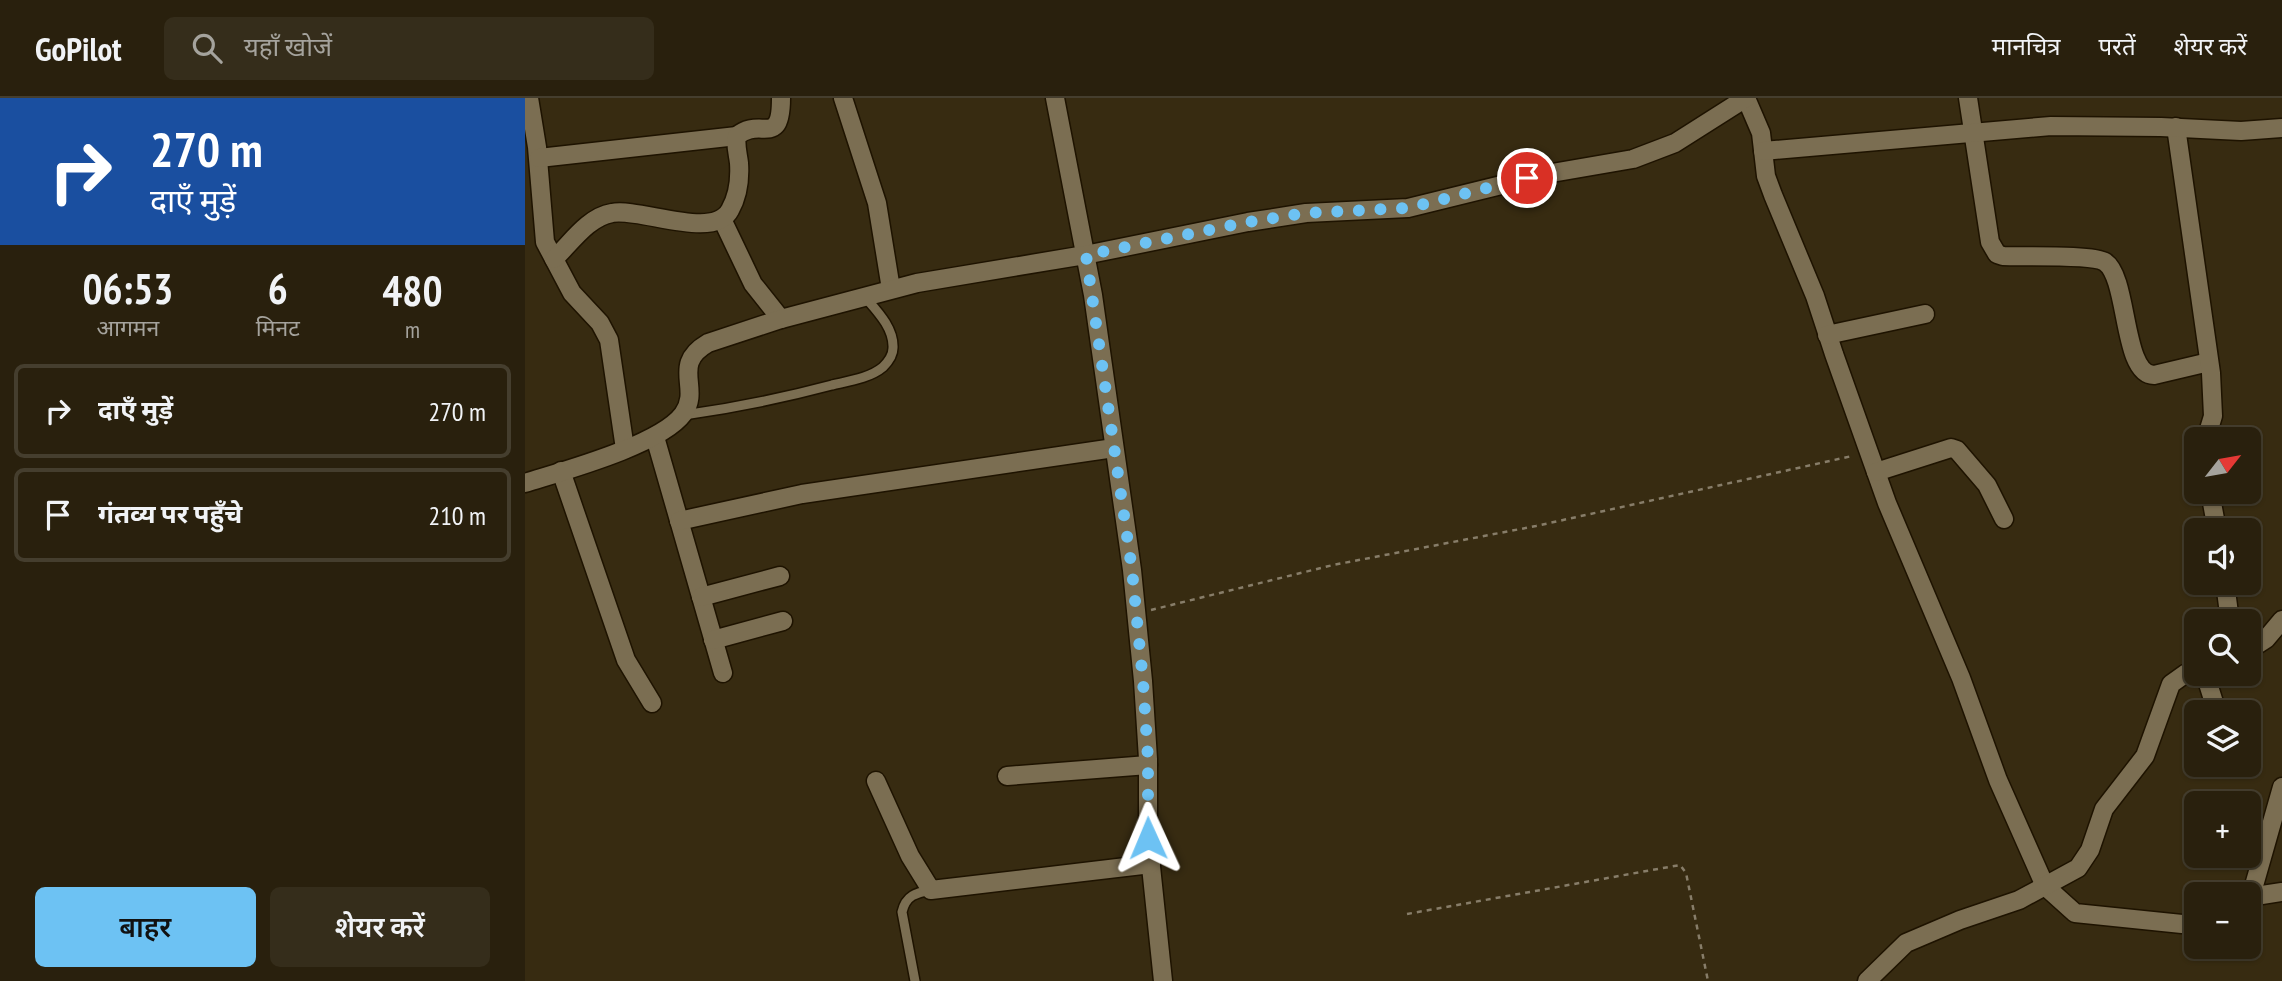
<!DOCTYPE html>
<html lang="hi">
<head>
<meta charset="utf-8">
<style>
	:root { --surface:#29200d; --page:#352d1b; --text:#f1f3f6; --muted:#a5a39d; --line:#453e2e; --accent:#6dc2f3 }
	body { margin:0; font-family:"PT Sans Narrow","Noto Sans Devanagari",sans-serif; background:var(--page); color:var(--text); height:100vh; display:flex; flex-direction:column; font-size:26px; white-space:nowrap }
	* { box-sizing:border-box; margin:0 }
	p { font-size:23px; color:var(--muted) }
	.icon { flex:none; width:38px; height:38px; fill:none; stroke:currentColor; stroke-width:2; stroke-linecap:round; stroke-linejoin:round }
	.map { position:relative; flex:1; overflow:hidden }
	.drawer { display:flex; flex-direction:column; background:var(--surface); width:525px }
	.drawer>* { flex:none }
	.banner { background:#1a4fa0; color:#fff; overflow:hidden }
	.needle { width:46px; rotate:59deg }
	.controls { position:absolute; left:1659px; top:329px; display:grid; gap:14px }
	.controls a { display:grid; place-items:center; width:77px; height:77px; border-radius:10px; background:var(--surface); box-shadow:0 2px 5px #0004,0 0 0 2px var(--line); font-size:35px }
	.pin { position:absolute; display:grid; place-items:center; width:60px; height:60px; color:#fff; margin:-30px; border:4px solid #fff; border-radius:50%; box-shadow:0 2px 7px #0007 }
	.me { position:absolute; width:77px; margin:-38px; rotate:359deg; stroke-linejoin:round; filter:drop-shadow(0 0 5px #0008) }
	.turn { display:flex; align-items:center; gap:24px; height:147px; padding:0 35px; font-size:32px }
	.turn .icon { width:91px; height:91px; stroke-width:2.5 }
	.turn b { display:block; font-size:49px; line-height:60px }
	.eta { display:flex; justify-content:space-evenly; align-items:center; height:119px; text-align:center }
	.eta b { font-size:42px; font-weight:600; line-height:49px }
	.action { display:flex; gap:14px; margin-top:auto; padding:14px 35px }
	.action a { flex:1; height:80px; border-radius:10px; background:var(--accent); color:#111; font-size:28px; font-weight:600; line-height:80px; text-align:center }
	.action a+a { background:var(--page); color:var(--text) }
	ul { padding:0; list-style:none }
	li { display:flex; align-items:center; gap:21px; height:94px; margin:0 14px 10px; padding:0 21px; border:4px solid var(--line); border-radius:10px }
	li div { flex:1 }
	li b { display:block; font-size:26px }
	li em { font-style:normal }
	header { display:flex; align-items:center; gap:42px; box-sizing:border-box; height:98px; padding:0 35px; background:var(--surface); border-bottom:2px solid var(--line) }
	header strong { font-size:33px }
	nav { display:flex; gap:38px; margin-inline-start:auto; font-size:24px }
	.search { width:490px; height:63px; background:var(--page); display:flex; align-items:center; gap:18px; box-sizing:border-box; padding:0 24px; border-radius:10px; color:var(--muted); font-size:26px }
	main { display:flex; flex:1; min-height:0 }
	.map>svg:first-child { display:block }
</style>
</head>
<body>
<header>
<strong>GoPilot</strong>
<div class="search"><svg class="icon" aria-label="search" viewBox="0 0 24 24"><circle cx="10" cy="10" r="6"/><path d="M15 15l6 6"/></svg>यहाँ खोजें</div>
<nav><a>मानचित्र</a><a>परतें</a><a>शेयर करें</a></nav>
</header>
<main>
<section class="drawer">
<div class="banner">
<div class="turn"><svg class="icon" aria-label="right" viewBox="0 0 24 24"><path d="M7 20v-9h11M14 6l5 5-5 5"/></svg><div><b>270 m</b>दाएँ मुड़ें</div></div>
</div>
<div class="eta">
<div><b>06:53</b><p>आगमन</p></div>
<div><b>6</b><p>मिनट</p></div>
<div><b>480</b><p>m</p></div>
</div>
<ul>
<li><svg class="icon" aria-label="right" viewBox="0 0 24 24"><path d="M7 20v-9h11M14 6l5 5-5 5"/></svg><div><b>दाएँ मुड़ें</b></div><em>270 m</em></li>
<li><svg class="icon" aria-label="arrive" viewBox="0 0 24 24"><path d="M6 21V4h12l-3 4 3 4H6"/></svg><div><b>गंतव्य पर पहुँचे</b></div><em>210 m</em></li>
</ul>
<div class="action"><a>बाहर</a><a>शेयर करें</a></div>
</section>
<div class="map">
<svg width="1757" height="883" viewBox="0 0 1757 883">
	<rect width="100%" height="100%" fill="#372b11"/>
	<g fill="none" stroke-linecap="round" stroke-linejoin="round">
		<g stroke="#1e1300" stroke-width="12">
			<g id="lane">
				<path d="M159,317C209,310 258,300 307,287C324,283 345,280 358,269C363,264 368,257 368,250C369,230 352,213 340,199"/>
				<path d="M390,883L377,814C381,797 391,795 406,792"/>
			</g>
		</g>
		<g stroke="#1e1300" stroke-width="21">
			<g id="street">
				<polyline points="4,0 12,49 20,144 47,195 75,225 84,242 100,351"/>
				<polyline points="318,0 352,105 366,191"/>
				<polyline points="530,0 568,197 607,472 618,583 623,661 623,740 638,883"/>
				<polyline points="1221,0 1236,35 1241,78 1248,97 1290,198 1309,256 1362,405 1436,580 1473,682 1520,788 1550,815 1657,826 1671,825"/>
				<path d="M1443,0L1465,144L1472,156L1478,158C1496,159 1568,156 1580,164C1604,180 1597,277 1629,277L1684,264"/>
				<polyline points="1651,29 1686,275 1688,318 1681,341"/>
				<polyline points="1238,53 1526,28 1636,29 1716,33 1757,30"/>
				<polyline points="14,60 212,38"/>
				<polyline points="197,121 228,186 256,221"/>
				<path d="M29,161C46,145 63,119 87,115C114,109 189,143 205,112C213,98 215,80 214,65C213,56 210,47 212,38C235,18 256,51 256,0"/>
				<polyline points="1302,237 1400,216"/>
				<polyline points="130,339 198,575"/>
				<polyline points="36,373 101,562 127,605"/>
				<polyline points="1351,374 1426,350 1432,352 1462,387 1479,421"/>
				<path d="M0,385C38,373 135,347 158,316C177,290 145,267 183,245L256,221L392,185L560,157L723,124L781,115L883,110L1021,76L1108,61L1150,45L1221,0"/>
				<polyline points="1685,394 1692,432"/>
				<polyline points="154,423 277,396 589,350"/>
				<polyline points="1700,485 1705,523"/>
				<polyline points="176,499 255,478"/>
				<polyline points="188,542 258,523"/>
				<polyline points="1724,552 1741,541 1757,522"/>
				<polyline points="1680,576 1692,614"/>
				<polyline points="482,678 623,667"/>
				<polyline points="351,683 385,758 406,792 626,766"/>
				<polyline points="1726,798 1757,689"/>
				<polyline points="1724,799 1757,794"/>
				<polyline points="1342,883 1381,845 1435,822 1494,802 1553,770 1565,752 1579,711 1620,658 1646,586 1660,576 1671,573"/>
			</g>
		</g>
		<g stroke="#877d69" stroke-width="2.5" stroke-dasharray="5 5" stroke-linecap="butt">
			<polyline points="626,512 808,467 1011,428 1327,358"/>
			<polyline points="882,816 1155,767 1161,775 1183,883"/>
		</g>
		<use href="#lane" stroke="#7b6e52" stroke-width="9"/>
		<use href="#street" stroke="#7b6e52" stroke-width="18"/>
	</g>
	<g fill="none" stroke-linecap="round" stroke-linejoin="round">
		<polyline stroke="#6dc2f3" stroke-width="12" stroke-dasharray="0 21.6" points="623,740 623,661 618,583 607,472 561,157 723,124 781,115 883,110 1002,80"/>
	</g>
</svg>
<div class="controls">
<a><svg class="needle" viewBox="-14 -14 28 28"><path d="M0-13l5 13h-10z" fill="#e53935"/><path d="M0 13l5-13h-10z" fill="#a5a39d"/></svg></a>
<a><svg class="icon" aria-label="sound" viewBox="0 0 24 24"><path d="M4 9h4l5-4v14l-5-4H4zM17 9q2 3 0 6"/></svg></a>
<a><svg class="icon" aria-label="search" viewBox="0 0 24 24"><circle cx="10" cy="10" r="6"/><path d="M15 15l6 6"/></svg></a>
<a><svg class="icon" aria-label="layers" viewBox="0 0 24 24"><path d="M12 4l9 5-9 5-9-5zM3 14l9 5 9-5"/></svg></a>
<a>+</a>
<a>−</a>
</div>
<div class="pin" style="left:1002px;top:80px;background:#d93025"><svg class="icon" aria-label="arrive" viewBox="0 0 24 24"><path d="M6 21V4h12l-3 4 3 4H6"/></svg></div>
<svg class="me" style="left:623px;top:740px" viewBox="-20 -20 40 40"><path d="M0-17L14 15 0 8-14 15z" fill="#6dc2f3" stroke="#fff" stroke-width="4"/></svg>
</div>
</main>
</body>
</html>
